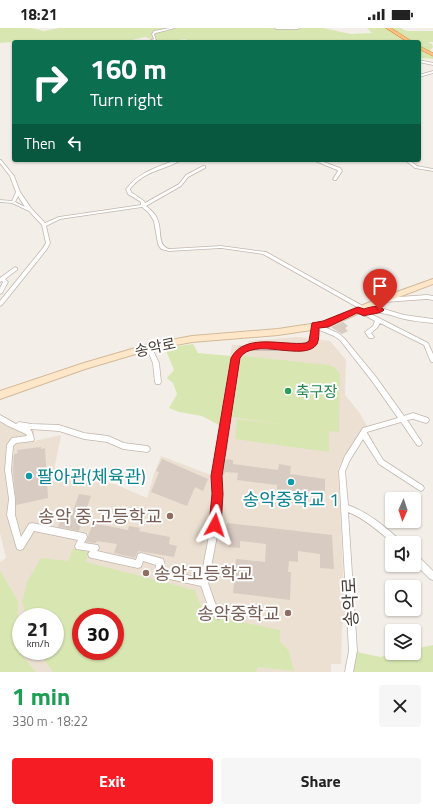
<!DOCTYPE html>
<html lang="en">
<head>
<meta charset="utf-8">
<style>
	:root { --surface:#fff; --page:#f6f6f6; --text:#222; --muted:#767676; --accent:#f51d23 }
	body { margin:0; font-family:"Titillium Web","Noto Sans KR",sans-serif; background:var(--page); color:var(--text); height:100vh; display:flex; flex-direction:column; font-size:15px; white-space:nowrap }
	* { box-sizing:border-box; margin:0 }
	p { font-size:13px; color:var(--muted) }
	.icon { flex:none; width:22px; height:22px; fill:none; stroke:currentColor; stroke-width:2; stroke-linecap:round; stroke-linejoin:round }
	.map { position:relative; height:644px; overflow:hidden }
	.details { display:flex; flex-direction:column; background:var(--surface); flex:1 }
	.details>* { flex:none }
	.guide { position:absolute; left:12px; top:12px; width:409px; height:122px; border-radius:4px; box-shadow:0 1px 3px #0004; background:#0b6e4f; color:#fff; overflow:hidden }
	.needle { width:26px; rotate:183deg }
	.buttons { position:absolute; left:385px; top:464px; display:grid; gap:8px }
	.buttons a { display:grid; place-items:center; width:36px; height:36px; border-radius:4px; background:var(--surface); box-shadow:0 1px 3px #0004; font-size:20px }
	.speed { position:absolute; left:12px; top:580px; display:flex; gap:8px; font-size:20px; font-weight:700; text-align:center }
	.speed>* { display:grid; place-content:center; width:52px; height:52px; border-radius:50%; background:var(--surface); box-shadow:0 1px 3px #0004; line-height:1 }
	.speed small { font-size:10px; font-weight:400 }
	.speed .limit { border:6px solid #d22; background:#fff; color:#111 }
	.pin { position:absolute; display:grid; place-items:center; width:34px; height:34px; color:#fff; margin:-41px -17px; border-radius:50% 50% 50% 0; rotate:-45deg; box-shadow:0 0 4px #0007 }
	.pin .icon { rotate:45deg }
	.me { position:absolute; width:44px; margin:-22px; rotate:5deg; stroke-linejoin:round; filter:drop-shadow(0 0 3px #0008) }
	.turn { display:flex; align-items:center; gap:14px; height:84px; padding:0 12px; font-size:18px }
	.turn .icon { width:52px; height:52px; stroke-width:2.5 }
	.turn b { display:block; font-size:28px; line-height:34px }
	.then { display:flex; align-items:center; height:38px; padding:0 12px; background:#0003; gap:8px; font-size:15px }
	.round { display:grid; place-items:center; flex:none; width:42px; height:42px; border-radius:4px; background:var(--page) }
	.headline { display:flex; align-items:center; justify-content:space-between; height:68px; padding:0 12px }
	h1 { font-size:24px; font-weight:700; line-height:30px; color:#1e9e55 }
	.primary-button { display:flex; gap:8px; margin-top:auto; padding:8px 12px }
	.primary-button a { flex:1; height:46px; border-radius:4px; background:var(--accent); color:#fff; font-size:16px; font-weight:700; line-height:46px; text-align:center }
	.primary-button a+a { background:var(--page); color:var(--text) }
	.status { display:flex; justify-content:space-between; align-items:center; height:28px; padding:0 20px; background:var(--surface); direction:ltr }
	.status svg { height:11px; fill:currentColor }
	.map>svg:first-child { display:block }
</style>
</head>
<body>
<div class="status"><b>18:21</b><svg viewBox="0 0 49 12"><path d="M0 12V9h3v3zM5 12V6h3v6zM10 12V3h3v9zM15 12V0h3v12zM26 1h20v11H26zM47 4h2v5h-2z"/></svg></div>
<div class="map">
<svg width="433" height="644" viewBox="0 0 433 644">
	<rect width="100%" height="100%" fill="#f4eee8"/>
	<path fill="#ece0d2" fill-rule="evenodd" d="M298,309L330,313L346,332L345,367L359,384L367,398L357,408L338,441L345,585L342,599L341,636H331V644H36L18,622V573L0,542V534L6,530L0,505V394L34,402V413L61,407L55,437L56,448L115,456L147,470L154,446L161,428L211,447L232,317H245L249,313ZM21,589H55V623H21ZM81,589H115V623H81Z"/>
	<g fill="#d8e7b2" fill-rule="evenodd">
		<polygon points="0,0 31,0 44,3 59,0 323,0 351,6 372,5 367,0 401,0 406,3 433,3 433,14 428,14 432,16 433,19 430,23 433,25 433,31 419,30 419,14 189,14 185,11 167,14 159,14 145,9 123,14 14,14 0,15"/>
		<polygon points="193,316 198,325 231,328 219,397 202,388 179,384 169,380 177,366 173,355 167,350 174,342 165,320"/>
		<polygon points="244,328 329,337 334,339 340,346 339,404 329,403 329,424 235,411 237,391 288,397 232,389 241,331"/>
		<path d="M73,521L88,524L86,534L195,562L199,574L209,587L280,602V613L289,623L294,643L258,639L256,644H53L43,630L40,623H55V589H27L22,574L27,554L41,530L68,533ZM81,589H115V623H81Z"/>
		<polygon points="0,542 18,573 18,622 36,644 0,644"/>
		<polygon points="433,617 433,644 350,644 353,623 380,629 396,625 414,625 414,621"/>
	</g>
	<g fill="#d8cbc1">
		<polygon points="343,294 348,298 345,300 348,303 342,306 331,299"/>
		<polygon points="226,416 228,417 225,431 233,432 233,436 278,442 279,436 291,438 290,446 325,451 325,466 302,462 301,469 277,466 277,457 237,452 238,445 225,444 224,447 221,446"/>
		<polygon points="41,419 41,421 45,420 48,470 16,477 13,442 14,426 18,425 17,422"/>
		<polygon points="162,431 208,451 203,463 195,459 187,478 151,464 159,444 156,443"/>
		<polygon points="79,466 91,468 79,503 58,499 63,485 72,486"/>
		<polygon points="93,495 128,502 129,498 140,500 139,503 170,509 169,516 177,518 174,529 138,523 135,530 114,525 117,516 97,513 96,515 86,514"/>
		<polygon points="227,495 332,507 334,541 320,540 320,526 298,523 298,534 289,533 288,544 291,544 290,572 233,565 236,531 265,534 266,516 240,513 240,520 228,519 229,510 225,510"/>
	</g>
	<g fill="none" stroke-linecap="round" stroke-linejoin="round">
		<g stroke="#c2b7ae" stroke-width="1.5">
			<g id="minor">
				<polygon points="170,0 175,0 156,5 154,6 156,12 150,14 147,14 154,11 152,6 154,3"/>
				<polygon points="275,0 299,0 298,1 276,1"/>
				<polygon points="419,32 433,35 433,37 419,34"/>
				<polygon points="433,43 433,45 419,49 419,47"/>
				<path d="M0,132H1L14,148L20,164L31,180L45,195L59,189L141,177V174L128,166L126,161L127,160C139,144 158,139 176,132H181C163,143 145,142 130,161L131,164L144,173L145,175L179,156L186,147L203,138H205V140L188,149L181,158L146,178C151,182 156,186 158,193C162,203 157,217 169,221L221,218L266,224L361,277L362,278L359,280L357,279L263,226L221,220L169,223L161,221L158,216L154,193L149,185L142,179L60,191L46,198L50,215L47,221L2,277L0,278V273L43,220L46,215L42,197L29,183L12,175L0,174V172L12,173L16,164L10,148L0,135ZM18,168L25,179L15,174Z"/>
				<polygon points="313,132 318,132 340,140 342,143 336,152 334,152 333,151 338,143 337,142"/>
				<polygon points="405,132 409,132 417,138 433,141 433,143 415,140"/>
				<polygon points="15,239 17,240 17,242 5,251 8,254 2,265 0,266 0,260 3,254 2,253 0,254 0,250"/>
				<polygon points="427,267 433,268 433,272 427,271 385,274 382,272 385,270"/>
				<path d="M361,281L365,283L374,281H384L404,287L433,291V295C423,294 413,293 404,291C392,288 382,283 369,285L428,315L433,326V334H431L424,317L380,295L377,300L371,305L374,309L373,310H369L365,304L373,298L375,293L359,284L358,283L359,282Z"/>
				<path d="M315,295L338,305L344,310L376,349L404,388L413,385L428,390L429,392L428,394L426,395L413,391L407,392L421,413L422,415L421,417L419,418L417,417L401,394L367,404V405L383,432L423,458L424,460L423,462L421,463L419,462L379,436L363,411L350,432L345,443L348,477C369,485 383,497 400,512L401,515H392C379,503 365,491 348,484L357,623L353,644H345L349,623L339,443L345,428L363,400L398,390L372,353L340,312L334,308L317,301L316,314C304,326 267,321 250,322L244,323L239,330L219,448L221,466L219,497L208,555L215,575L222,587L221,590L218,591C209,587 205,567 201,558L156,548L155,545L156,537L143,533L141,539L138,540L92,530L89,529L88,526L90,523L76,521L75,518L78,512L34,503L23,521L20,522L17,521L7,487L9,471L5,442L7,417L12,410L27,408L26,406L6,397L5,396L0,393V387L16,396L19,394L32,396L59,397L84,405L108,408L124,415L147,418L149,419L150,421L149,423L147,424L123,421L107,414L84,411L59,403L30,401L32,404L34,411L33,413L16,415L13,418L11,442L15,471V487L21,509L29,496L32,495L83,505L86,506L87,509L84,515L98,517L99,520L97,523L136,532L138,526L141,525L163,531L164,534L163,542L201,550L211,497L215,466L213,448L233,329L240,319C261,314 293,323 310,313L312,297Z"/>
				<polygon points="149,317 151,318 159,335 161,354 160,356 156,356 155,354 153,335 146,319 147,318"/>
				<polygon points="414,526 417,527 433,543 433,552 430,551 414,535"/>
			</g>
		</g>
		<g stroke="#d3b999" stroke-width="2">
			<polygon id="secondary" points="433,251 433,256 383,275 325,300 278,307 192,314 149,322 85,341 0,371 0,363 84,335 149,316 192,308 278,301 324,294 377,271"/>
		</g>
		<g stroke="#da843b" stroke-width="1">
			<g id="trunk">
				<polygon points="386,0 391,0 413,14 408,14"/>
				<polygon points="419,18 433,25 433,28 419,21"/>
			</g>
		</g>
		<use href="#minor" fill="#fff" fill-rule="evenodd"/>
		<use href="#secondary" fill="#fde7c8" fill-rule="evenodd"/>
		<use href="#trunk" fill="#fcc082" fill-rule="evenodd"/>
	</g>
	<path fill="#f51d23" stroke="#9f1317" d="M358,279L364,281C370,279 380,276 384,282C381,286 369,286 364,288L357,285L328,299L319,300C319,305 319,312 317,316C305,335 253,308 240,330L222,448L223,466L221,497L219,501L215,503L211,501L209,497L212,466L211,448L231,330C245,304 283,318 306,315L309,313L312,295L323,293Z"/>
	<circle fill="#2e9e5b" stroke="#fff" stroke-width="1.5" cx="288" cy="363" r="4"/>
	<g fill="#0f9aa8" stroke="#fff" stroke-width="1.5">
		<circle cx="29" cy="448" r="4"/>
		<circle cx="291" cy="454" r="4"/>
	</g>
	<g fill="#8d6e63" stroke="#fff" stroke-width="1.5">
		<circle cx="170" cy="488" r="4"/>
		<circle cx="146" cy="545" r="4"/>
		<circle cx="288" cy="585" r="4"/>
	</g>
	<g text-anchor="middle" dominant-baseline="central" stroke-width="4" stroke-linejoin="round" paint-order="stroke">
		<g font-size="15" fill="#473e37" stroke="#fff">
			<text transform="translate(155 319) rotate(-12)">송악로</text>
		</g>
		<g font-size="15" fill="#27864d" stroke="#fff" text-anchor="start">
			<text x="296" y="363">축구장</text>
		</g>
		<g font-size="18" fill="#0d838f" stroke="#fff" text-anchor="start">
			<text x="37" y="448">팔아관(체육관)</text>
			<text x="291" y="471" text-anchor="middle">송악중학교 1</text>
		</g>
		<g font-size="18" fill="#785e54" stroke="#fff" text-anchor="end">
			<text x="162" y="488">송악 중,고등학교</text>
			<text x="154" y="545" text-anchor="start">송악고등학교</text>
			<text x="280" y="585">송악중학교</text>
		</g>
		<g font-size="18" fill="#473e37" stroke="#fff">
			<text transform="translate(350 574) rotate(-93)">송악로</text>
		</g>
	</g>
</svg>
<div class="buttons">
<a><svg class="needle" viewBox="-14 -14 28 28"><path d="M0-13l5 13h-10z" fill="#e53935"/><path d="M0 13l5-13h-10z" fill="#767676"/></svg></a>
<a><svg class="icon" aria-label="sound" viewBox="0 0 24 24"><path d="M4 9h4l5-4v14l-5-4H4zM17 9q2 3 0 6"/></svg></a>
<a><svg class="icon" aria-label="search" viewBox="0 0 24 24"><circle cx="10" cy="10" r="6"/><path d="M15 15l6 6"/></svg></a>
<a><svg class="icon" aria-label="layers" viewBox="0 0 24 24"><path d="M12 4l9 5-9 5-9-5zM3 14l9 5 9-5"/></svg></a>
</div>
<div class="speed"><div>21<small>km/h</small></div><div class="limit">30</div></div>
<div class="pin" style="left:380px;top:282px;background:#d93025"><svg class="icon" aria-label="arrive" viewBox="0 0 24 24"><path d="M6 21V4h12l-3 4 3 4H6"/></svg></div>
<svg class="me" style="left:215px;top:497px" viewBox="-20 -20 40 40"><path d="M0-17L14 15 0 8-14 15z" fill="#f51d23" stroke="#fff" stroke-width="4"/></svg>
<div class="guide">
<div class="turn"><svg class="icon" aria-label="right" viewBox="0 0 24 24"><path d="M7 20v-9h11M14 6l5 5-5 5"/></svg><div><b>160 m</b>Turn right</div></div>
<div class="then">Then<svg class="icon" aria-label="left" viewBox="0 0 24 24"><path d="M17 20v-9H6M10 6l-5 5 5 5"/></svg></div>
</div>
</div>
<section class="details">
<div class="headline"><div><h1>1 min</h1><p>330 m · 18:22</p></div><a class="round"><svg class="icon" aria-label="close" viewBox="0 0 24 24"><path d="M6 6l12 12M18 6L6 18"/></svg></a></div>
<div class="primary-button"><a>Exit</a><a>Share</a></div>
</section>
</body>
</html>
